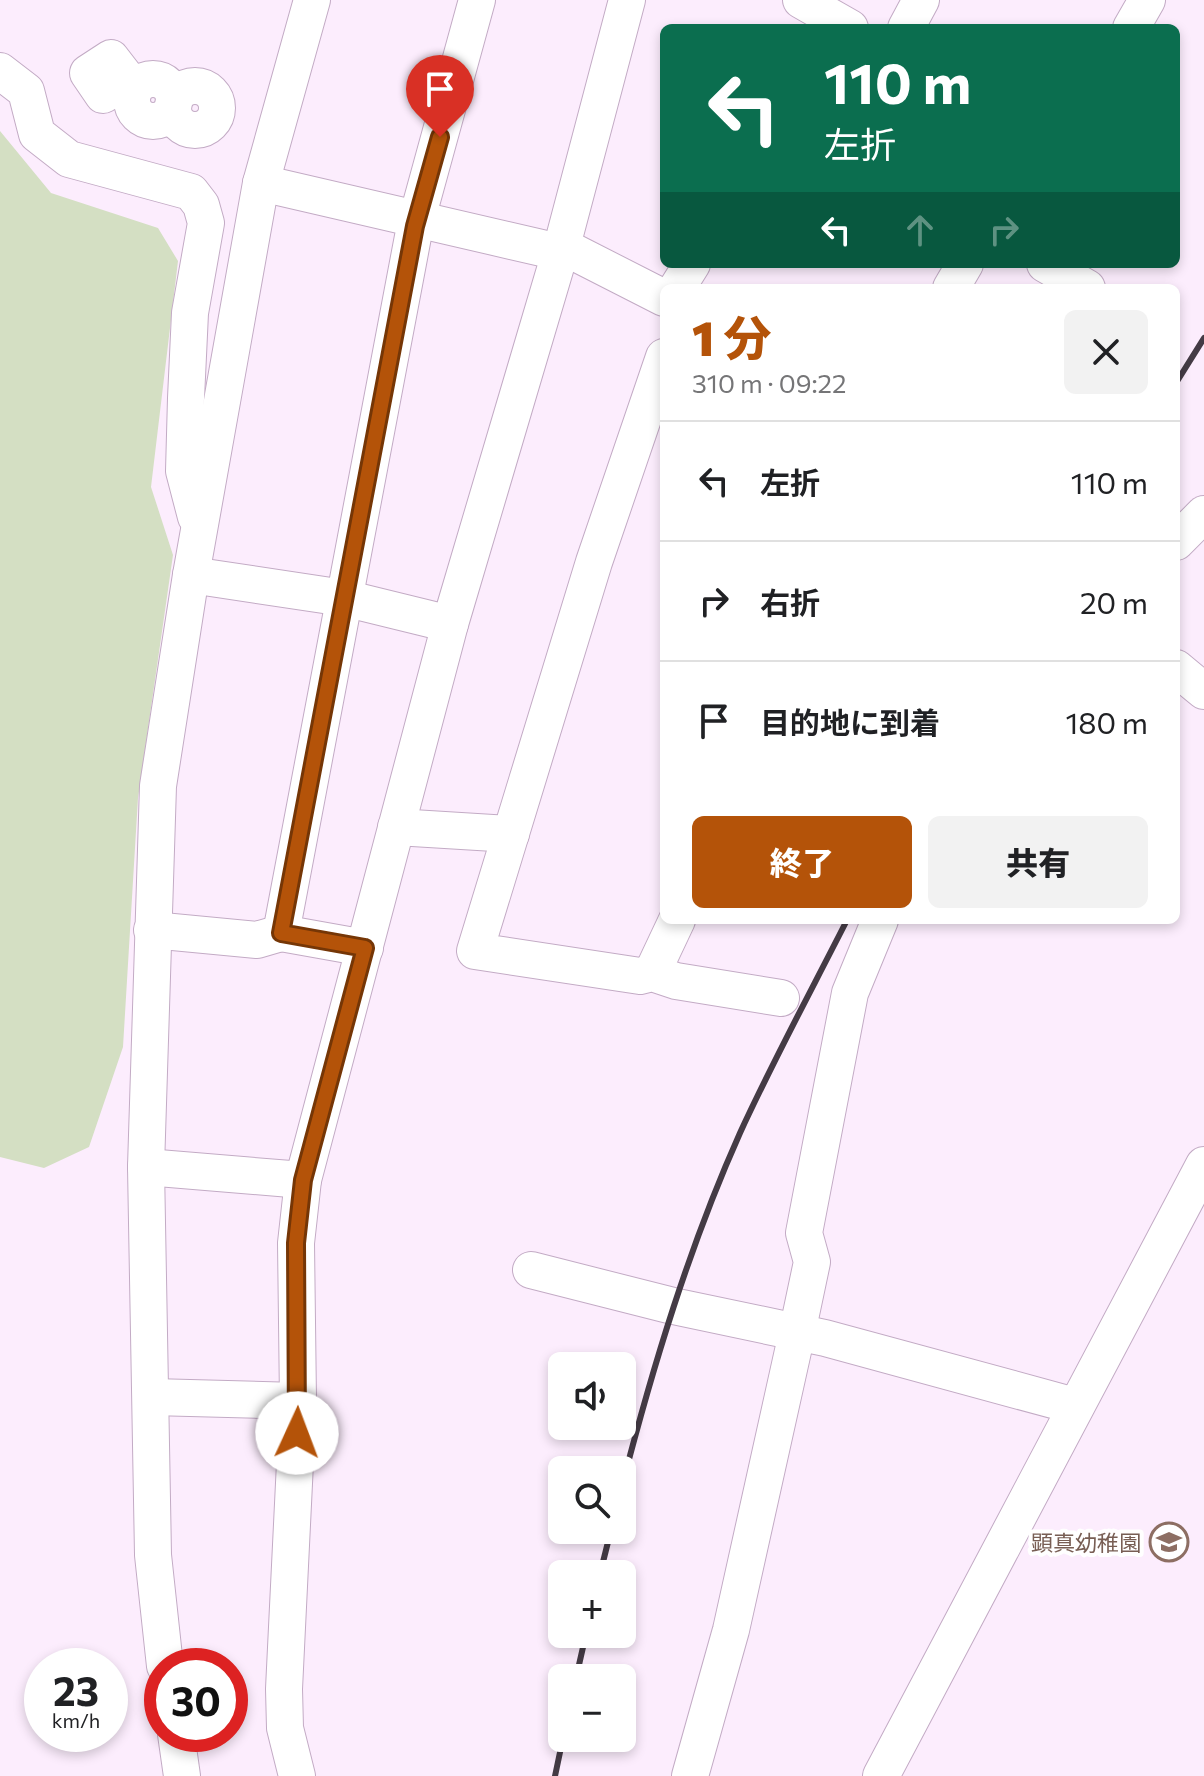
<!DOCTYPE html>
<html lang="ja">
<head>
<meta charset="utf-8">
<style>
	:root { --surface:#fff; --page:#f2f2f2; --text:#202124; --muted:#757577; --line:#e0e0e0; --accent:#b45309 }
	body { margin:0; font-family:Commissioner,"Noto Sans JP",sans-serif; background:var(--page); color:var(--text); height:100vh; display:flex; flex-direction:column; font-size:30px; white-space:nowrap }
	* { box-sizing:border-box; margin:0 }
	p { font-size:26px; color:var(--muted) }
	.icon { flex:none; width:44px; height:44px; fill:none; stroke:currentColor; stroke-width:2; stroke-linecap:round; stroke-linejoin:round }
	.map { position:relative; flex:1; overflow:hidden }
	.panel { position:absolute; left:660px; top:284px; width:520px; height:640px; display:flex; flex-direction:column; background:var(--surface); border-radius:12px; box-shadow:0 4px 12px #0003 }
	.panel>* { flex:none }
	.banner { position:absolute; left:660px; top:24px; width:520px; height:244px; border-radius:12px; box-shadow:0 4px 12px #0003; background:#0b6e4f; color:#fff; overflow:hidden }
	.tools { position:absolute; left:548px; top:1352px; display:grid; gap:16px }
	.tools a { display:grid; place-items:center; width:88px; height:88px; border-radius:12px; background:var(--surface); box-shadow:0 4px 12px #0003; font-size:40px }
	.speed { position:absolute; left:24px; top:1648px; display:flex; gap:16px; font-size:40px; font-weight:700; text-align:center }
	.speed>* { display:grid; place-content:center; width:104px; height:104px; border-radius:50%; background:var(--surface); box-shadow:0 4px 12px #0003; line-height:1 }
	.speed small { font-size:20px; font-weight:400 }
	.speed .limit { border:12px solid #d22; background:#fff; color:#111 }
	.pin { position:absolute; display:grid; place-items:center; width:68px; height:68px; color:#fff; margin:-82px -34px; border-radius:50% 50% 50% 0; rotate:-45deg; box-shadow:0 0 8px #0007 }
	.pin .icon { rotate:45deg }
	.me { position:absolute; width:88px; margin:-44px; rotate:2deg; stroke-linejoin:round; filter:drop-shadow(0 0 6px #0008) }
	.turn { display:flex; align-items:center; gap:28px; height:168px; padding:0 32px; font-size:36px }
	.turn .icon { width:104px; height:104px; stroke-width:2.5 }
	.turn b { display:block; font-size:56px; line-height:68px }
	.lanes { display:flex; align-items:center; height:76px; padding:0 32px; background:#0003; justify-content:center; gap:40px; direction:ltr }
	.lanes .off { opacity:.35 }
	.round { display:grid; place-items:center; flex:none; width:84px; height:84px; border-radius:12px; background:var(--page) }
	.summary { display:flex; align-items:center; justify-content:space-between; height:136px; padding:0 32px }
	h1 { font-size:48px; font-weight:800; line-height:60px; color:var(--accent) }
	.action { display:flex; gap:16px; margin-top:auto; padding:16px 32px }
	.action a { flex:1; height:92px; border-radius:12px; background:var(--accent); color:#fff; font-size:32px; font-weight:800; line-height:92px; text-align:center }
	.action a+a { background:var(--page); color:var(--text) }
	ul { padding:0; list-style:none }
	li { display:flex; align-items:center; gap:24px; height:120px; padding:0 32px; border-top:2px solid var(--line) }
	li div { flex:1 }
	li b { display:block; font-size:30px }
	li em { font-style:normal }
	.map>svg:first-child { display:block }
</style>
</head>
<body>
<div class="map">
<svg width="1204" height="1776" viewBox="0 0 1204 1776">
	<rect width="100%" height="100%" fill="#fcedfd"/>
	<polygon fill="#d4dfc3" points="0,131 51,193 158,228 178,261 151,487 173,555 138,798 123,1047 89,1147 44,1168 0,1157"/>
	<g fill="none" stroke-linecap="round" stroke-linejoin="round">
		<g stroke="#c3abc5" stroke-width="38">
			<g id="minor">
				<polyline points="801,0 850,28"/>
				<polyline points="906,28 921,0"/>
				<polyline points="1131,28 1147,0"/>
				<polygon points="111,58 128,80 103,95 88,73"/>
				<polyline points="0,71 26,91 37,134 69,159 191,192 201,205 206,223 190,313 186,398 184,471 196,517"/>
				<circle cx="153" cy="100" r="21"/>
				<circle cx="195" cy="108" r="22"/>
				<polyline points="261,183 559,252"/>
				<polyline points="562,246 664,298"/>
				<polyline points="1045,264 1087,288"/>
				<polyline points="677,288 692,264"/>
				<polyline points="951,288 965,264"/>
				<polyline points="664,357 594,562 475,951 640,976 652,973 676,981 781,998"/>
				<polyline points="1176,542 1204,514"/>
				<polyline points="191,575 344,598 450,624"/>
				<polyline points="1176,668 1204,691"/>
				<polyline points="396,827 511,834"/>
				<polyline points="152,930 257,940 281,933"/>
				<polyline points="365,948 281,933 415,226 477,0"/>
				<polyline points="652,973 677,920"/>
				<polyline points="146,1167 303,1180"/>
				<polyline points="531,1270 673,1306 825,1338 1075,1406"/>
				<polyline points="152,1397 298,1401"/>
				<polyline points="165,1666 153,1555 146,1167 158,786 191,575 261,183 312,0"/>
				<polyline points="176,1734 182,1776"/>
				<polyline points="297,1776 285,1728 284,1689 298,1401 296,1243 303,1180 450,624 562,246 627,0"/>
				<polyline points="690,1776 731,1630 797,1333 812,1262 804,1233 850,993 880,920"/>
				<polyline points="881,1776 1204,1165"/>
			</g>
		</g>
		<use href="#minor" stroke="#fff" stroke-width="36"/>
		<g stroke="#443b45" stroke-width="6">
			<polyline points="1176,383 1204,338"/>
			<path d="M622,1486C653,1366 689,1247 740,1133C773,1061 811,991 847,920"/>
			<polyline points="600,1574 611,1530"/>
			<polyline points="576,1678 586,1634"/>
			<polyline points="555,1776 563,1738"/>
		</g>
	</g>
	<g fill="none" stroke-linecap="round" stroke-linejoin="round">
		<g stroke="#753606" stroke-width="20">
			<polyline id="route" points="297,1433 296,1243 303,1180 365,948 281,933 415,226 440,137"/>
		</g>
		<use href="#route" stroke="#b45309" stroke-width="14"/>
	</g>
	<defs>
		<g id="school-ring" transform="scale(2)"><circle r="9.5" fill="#fff" stroke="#8d6e63" stroke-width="1.5"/><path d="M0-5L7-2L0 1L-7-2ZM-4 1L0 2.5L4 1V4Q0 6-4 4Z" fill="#8d6e63"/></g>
	</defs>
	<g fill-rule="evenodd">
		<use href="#school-ring" x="1169" y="1542"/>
	</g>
	<g text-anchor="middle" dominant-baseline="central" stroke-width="8" stroke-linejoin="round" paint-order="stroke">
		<g font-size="22" fill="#785e54" stroke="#fff" text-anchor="end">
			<text x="1141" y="1542">顕真幼稚園</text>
		</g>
	</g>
</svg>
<div class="tools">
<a><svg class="icon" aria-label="sound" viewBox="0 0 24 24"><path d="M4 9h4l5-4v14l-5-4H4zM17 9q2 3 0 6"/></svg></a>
<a><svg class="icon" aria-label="search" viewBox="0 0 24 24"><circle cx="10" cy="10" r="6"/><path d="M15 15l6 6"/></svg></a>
<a>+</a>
<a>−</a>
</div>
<div class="speed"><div>23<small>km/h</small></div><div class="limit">30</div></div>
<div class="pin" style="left:440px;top:137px;background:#d93025"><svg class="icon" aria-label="arrive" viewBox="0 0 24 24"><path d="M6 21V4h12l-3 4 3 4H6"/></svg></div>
<svg class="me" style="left:297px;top:1433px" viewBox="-20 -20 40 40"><circle r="19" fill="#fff"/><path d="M0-13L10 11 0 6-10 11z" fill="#b45309"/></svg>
<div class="banner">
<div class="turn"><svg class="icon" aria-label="left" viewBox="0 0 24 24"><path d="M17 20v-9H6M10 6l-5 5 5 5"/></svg><div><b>110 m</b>左折</div></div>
<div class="lanes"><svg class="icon" aria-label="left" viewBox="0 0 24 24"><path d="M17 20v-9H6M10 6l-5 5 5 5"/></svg><svg class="icon off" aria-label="ahead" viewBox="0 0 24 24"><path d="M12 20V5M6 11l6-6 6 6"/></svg><svg class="icon off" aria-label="right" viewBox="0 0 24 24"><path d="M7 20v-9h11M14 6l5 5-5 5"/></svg></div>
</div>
<section class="panel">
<div class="summary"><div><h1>1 分</h1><p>310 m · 09:22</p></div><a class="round"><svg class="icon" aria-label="close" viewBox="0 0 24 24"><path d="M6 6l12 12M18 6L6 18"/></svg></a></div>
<ul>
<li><svg class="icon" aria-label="left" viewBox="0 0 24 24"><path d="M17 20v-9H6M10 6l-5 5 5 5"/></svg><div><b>左折</b></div><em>110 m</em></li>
<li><svg class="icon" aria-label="right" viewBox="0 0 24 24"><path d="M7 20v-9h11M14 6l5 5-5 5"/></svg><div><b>右折</b></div><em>20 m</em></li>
<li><svg class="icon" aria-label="arrive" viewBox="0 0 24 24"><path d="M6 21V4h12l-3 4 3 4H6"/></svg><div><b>目的地に到着</b></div><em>180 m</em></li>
</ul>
<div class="action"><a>終了</a><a>共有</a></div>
</section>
</div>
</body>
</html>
